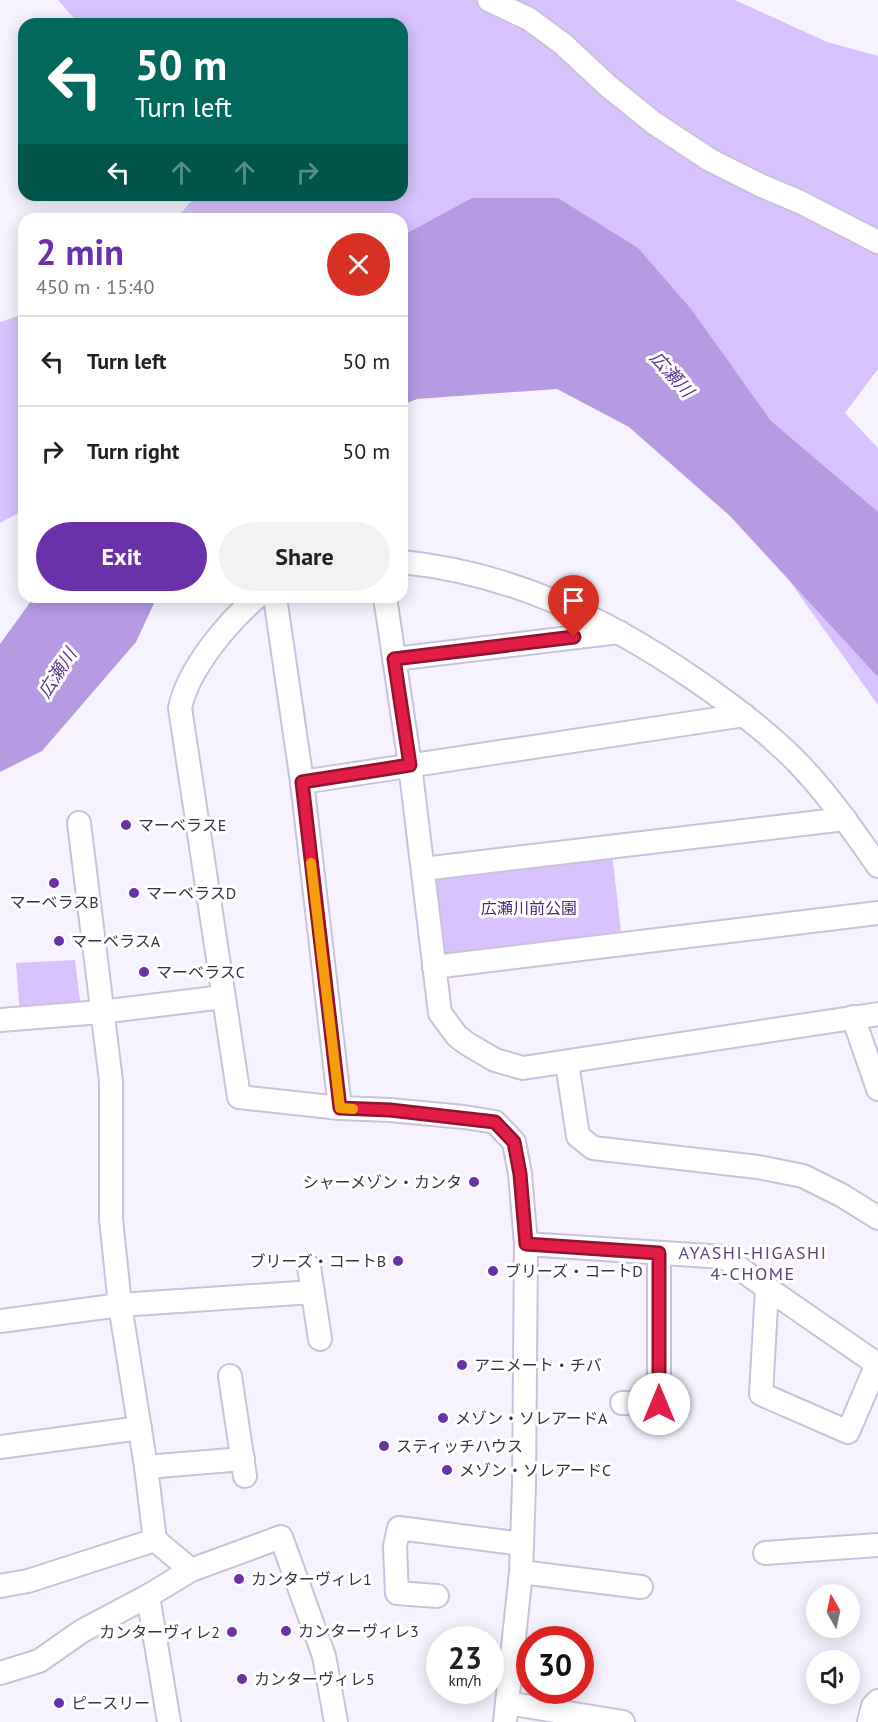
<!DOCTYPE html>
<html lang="en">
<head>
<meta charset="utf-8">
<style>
	:root { --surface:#fff; --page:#f2f2f2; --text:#202124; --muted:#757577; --line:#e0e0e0; --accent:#6a32a8 }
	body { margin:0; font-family:"PT Sans","Noto Sans JP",sans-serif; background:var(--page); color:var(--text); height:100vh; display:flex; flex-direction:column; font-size:22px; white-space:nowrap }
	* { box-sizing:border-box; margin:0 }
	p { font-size:20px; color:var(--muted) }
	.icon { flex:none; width:33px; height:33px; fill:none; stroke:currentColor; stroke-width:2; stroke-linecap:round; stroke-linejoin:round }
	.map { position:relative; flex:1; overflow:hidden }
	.details { position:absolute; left:18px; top:213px; width:390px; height:390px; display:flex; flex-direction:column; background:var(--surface); border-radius:18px; box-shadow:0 3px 15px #0003 }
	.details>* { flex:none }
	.banner { position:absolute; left:18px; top:18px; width:390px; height:183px; border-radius:18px; box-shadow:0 3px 15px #0003; background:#00695c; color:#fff; overflow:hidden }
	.needle { width:39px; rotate:351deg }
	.fabs { position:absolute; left:806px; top:1584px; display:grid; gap:12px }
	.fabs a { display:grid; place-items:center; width:54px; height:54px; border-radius:50%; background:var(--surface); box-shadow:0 3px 15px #0003; font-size:30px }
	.speed { position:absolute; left:426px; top:1626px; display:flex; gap:12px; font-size:30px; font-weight:700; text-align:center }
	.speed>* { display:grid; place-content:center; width:78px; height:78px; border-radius:50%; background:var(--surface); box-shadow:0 3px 15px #0003; line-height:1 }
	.speed small { font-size:15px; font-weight:400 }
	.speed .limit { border:9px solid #d22; background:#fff; color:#111 }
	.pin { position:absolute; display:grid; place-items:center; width:51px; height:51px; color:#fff; margin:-62px -26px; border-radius:50% 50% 50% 0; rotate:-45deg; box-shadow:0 0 6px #0007 }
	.pin .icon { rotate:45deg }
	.me { position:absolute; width:66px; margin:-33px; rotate:0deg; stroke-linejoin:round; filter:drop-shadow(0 0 4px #0008) }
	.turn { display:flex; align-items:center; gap:21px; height:126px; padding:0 18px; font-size:27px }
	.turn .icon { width:78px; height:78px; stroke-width:2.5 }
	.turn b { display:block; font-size:42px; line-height:51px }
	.lanes { display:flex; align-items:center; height:57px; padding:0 18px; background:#0003; justify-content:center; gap:30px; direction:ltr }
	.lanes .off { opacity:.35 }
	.round { display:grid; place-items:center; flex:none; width:63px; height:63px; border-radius:32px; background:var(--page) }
	.overview { display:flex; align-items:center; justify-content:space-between; height:102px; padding:0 18px }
	h1 { font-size:36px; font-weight:600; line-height:45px; color:var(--accent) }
	.button { display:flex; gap:12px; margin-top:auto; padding:12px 18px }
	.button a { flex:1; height:69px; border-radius:36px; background:var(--accent); color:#fff; font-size:24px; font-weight:600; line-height:69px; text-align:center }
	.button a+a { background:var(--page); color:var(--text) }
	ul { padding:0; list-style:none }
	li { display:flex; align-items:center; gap:18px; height:90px; padding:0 18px; border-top:2px solid var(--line) }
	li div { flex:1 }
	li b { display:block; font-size:22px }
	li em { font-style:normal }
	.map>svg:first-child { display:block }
</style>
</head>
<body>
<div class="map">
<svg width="878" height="1722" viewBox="0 0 878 1722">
	<rect width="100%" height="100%" fill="#f6f3fe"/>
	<g fill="#d7c2fd">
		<polygon points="58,0 735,0 827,42 878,56 878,369 845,413 878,448 878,705 726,492 593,377 402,377 402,219 176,219 193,199 192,195 402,195 402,24 79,24"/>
		<polygon points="24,314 24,510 0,523 0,322"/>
		<polygon points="612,854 622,940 446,962 435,876"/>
		<polygon points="75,960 80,1001 20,1015 16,963"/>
	</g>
	<g fill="#b69be3">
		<polygon points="472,198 558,198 638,248 691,309 771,421 878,512 878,677 730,516 629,427 557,389 417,399 402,405 402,236"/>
		<polygon points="34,597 157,597 136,642 42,751 0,772 0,644"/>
	</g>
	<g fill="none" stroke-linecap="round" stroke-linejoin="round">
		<g stroke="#cbc1dc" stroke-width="26">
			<g id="minor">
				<polyline points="489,0 529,19 563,44 608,86 654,123 710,160 762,186 800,202 878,242"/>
				<path d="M402,562C511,573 605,618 694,679C729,703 764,729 794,759C826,791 852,829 878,866"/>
				<path d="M257,597C227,623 188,669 180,708L239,1097L340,1108L390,1110L464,1117L495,1122L514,1142L520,1174L526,1244L524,1486L521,1572L505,1722"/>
				<polyline points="275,597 302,782 340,1108"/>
				<polyline points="385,597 410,765 440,1013 457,1036 466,1043 495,1060 523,1068 878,1014"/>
				<polyline points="394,659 619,632"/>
				<polyline points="302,782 744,715"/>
				<polyline points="79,823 111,1081 111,1219 120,1305 146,1467 155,1540"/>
				<polyline points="423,869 845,819"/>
				<polyline points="434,967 878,913"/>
				<polyline points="853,1017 878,1089"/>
				<polyline points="0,1020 101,1012 223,997"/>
				<polyline points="567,1063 578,1136 593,1148 758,1167 803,1176 843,1196 878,1218"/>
				<polyline points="526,1244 724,1257 767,1288 761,1394 848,1432 877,1364 767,1288"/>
				<polyline points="309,1267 320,1339"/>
				<polyline points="0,1321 120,1305 313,1292"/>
				<polyline points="230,1376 245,1476"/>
				<polyline points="622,1403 659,1404 659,1253"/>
				<polyline points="0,1447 140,1428"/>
				<polyline points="146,1467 243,1459"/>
				<polyline points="765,1553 878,1545"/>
				<polyline points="521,1572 641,1587"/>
				<polyline points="0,1586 28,1581 155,1540 191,1570 281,1537 324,1656 336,1722"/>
				<polyline points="437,1596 397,1593 395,1546 399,1528 522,1544"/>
				<polyline points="0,1673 39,1661 82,1631 148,1596"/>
				<polyline points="507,1703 623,1722"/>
				<polyline points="169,1722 148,1596 191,1570"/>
				<polyline points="869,1722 873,1706 878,1701"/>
			</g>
		</g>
		<use href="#minor" stroke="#fff" stroke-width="22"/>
	</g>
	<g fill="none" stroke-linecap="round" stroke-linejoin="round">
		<g stroke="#92132f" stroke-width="15">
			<polyline id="route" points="574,637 394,659 410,765 302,782 340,1108 390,1110 495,1122 514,1142 520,1174 526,1244 659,1253 659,1404"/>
		</g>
		<use href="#route" stroke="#e11d48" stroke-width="10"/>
		<polyline stroke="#f59e0b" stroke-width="10" points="311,863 340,1108 353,1109"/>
	</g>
	<g fill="#6a32a8" stroke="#fff" stroke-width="2">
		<circle cx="126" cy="825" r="6"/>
		<circle cx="54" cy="883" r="6"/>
		<circle cx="134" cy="893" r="6"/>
		<circle cx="59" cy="941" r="6"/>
		<circle cx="144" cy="972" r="6"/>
		<circle cx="474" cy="1182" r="6"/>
		<circle cx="398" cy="1261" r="6"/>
		<circle cx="493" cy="1271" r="6"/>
		<circle cx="462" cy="1365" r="6"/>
		<circle cx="443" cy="1418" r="6"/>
		<circle cx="384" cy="1446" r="6"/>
		<circle cx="447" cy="1470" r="6"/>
		<circle cx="239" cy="1579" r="6"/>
		<circle cx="286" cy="1631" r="6"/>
		<circle cx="232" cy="1632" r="6"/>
		<circle cx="242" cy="1679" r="6"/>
		<circle cx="59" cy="1703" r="6"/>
	</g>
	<g text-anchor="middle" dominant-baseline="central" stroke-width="6" stroke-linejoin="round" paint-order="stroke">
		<g font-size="16" fill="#37343e" stroke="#fff" text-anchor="start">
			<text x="138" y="825">マーベラスE</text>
			<text x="146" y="893">マーベラスD</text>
			<text x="54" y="902" text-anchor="middle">マーベラスB</text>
			<text x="71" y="941">マーベラスA</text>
			<text x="156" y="972">マーベラスC</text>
			<text x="462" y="1182" text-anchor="end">シャーメゾン・カンタ</text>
			<text x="386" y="1261" text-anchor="end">ブリーズ・コートB</text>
			<text x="505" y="1271">ブリーズ・コートD</text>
			<text x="474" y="1365">アニメート・チバ</text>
			<text x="455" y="1418">メゾン・ソレアードA</text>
			<text x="396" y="1446">スティッチハウス</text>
			<text x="459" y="1470">メゾン・ソレアードC</text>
			<text x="251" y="1579">カンターヴィレ1</text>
			<text x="298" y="1631">カンターヴィレ3</text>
			<text x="220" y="1632" text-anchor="end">カンターヴィレ2</text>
			<text x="254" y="1679">カンターヴィレ5</text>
			<text x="71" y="1703">ピースリー</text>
		</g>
		<g font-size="16" fill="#4e287b" stroke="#fff">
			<text x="529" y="908">広瀬川前公園</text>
		</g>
		<g font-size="18" font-style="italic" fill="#5d388c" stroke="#fff">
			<text transform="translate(672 374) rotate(48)">広瀬川</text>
			<text transform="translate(57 673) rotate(-57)">広瀬川</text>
		</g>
		<g font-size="18" letter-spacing="1.5" fill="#5c4380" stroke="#fff">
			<text x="753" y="1252">AYASHI-HIGASHI<tspan x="753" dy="21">4-CHOME</tspan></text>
		</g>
	</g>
</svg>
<div class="fabs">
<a><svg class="needle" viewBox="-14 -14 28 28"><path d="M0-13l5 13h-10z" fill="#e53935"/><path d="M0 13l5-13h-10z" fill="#757577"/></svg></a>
<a><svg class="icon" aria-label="sound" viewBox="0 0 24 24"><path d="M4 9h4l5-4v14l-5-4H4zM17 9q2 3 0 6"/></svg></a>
</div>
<div class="speed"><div>23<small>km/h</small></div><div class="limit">30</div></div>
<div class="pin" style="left:574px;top:637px;background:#d93025"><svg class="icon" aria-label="arrive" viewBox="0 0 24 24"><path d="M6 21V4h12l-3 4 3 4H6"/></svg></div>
<svg class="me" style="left:659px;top:1404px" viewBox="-20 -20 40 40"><circle r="19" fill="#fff"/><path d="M0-13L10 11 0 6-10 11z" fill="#e11d48"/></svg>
<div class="banner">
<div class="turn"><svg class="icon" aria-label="left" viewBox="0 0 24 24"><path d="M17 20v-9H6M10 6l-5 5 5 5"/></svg><div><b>50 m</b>Turn left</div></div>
<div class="lanes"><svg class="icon" aria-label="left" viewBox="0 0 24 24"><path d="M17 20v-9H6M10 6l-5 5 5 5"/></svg><svg class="icon off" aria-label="ahead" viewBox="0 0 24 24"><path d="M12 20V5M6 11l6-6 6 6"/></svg><svg class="icon off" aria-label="ahead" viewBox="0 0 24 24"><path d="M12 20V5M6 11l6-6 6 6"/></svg><svg class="icon off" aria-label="right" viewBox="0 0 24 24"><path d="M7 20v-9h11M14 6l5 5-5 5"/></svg></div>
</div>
<section class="details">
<div class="overview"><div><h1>2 min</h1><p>450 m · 15:40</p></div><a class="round" style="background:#d93025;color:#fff"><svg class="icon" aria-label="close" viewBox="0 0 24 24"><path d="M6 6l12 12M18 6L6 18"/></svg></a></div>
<ul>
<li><svg class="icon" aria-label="left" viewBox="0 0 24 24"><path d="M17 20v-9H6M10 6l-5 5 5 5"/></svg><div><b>Turn left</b></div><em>50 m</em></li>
<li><svg class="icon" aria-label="right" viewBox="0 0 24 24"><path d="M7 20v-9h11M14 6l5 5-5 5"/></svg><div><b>Turn right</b></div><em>50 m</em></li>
</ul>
<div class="button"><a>Exit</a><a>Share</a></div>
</section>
</div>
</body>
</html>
